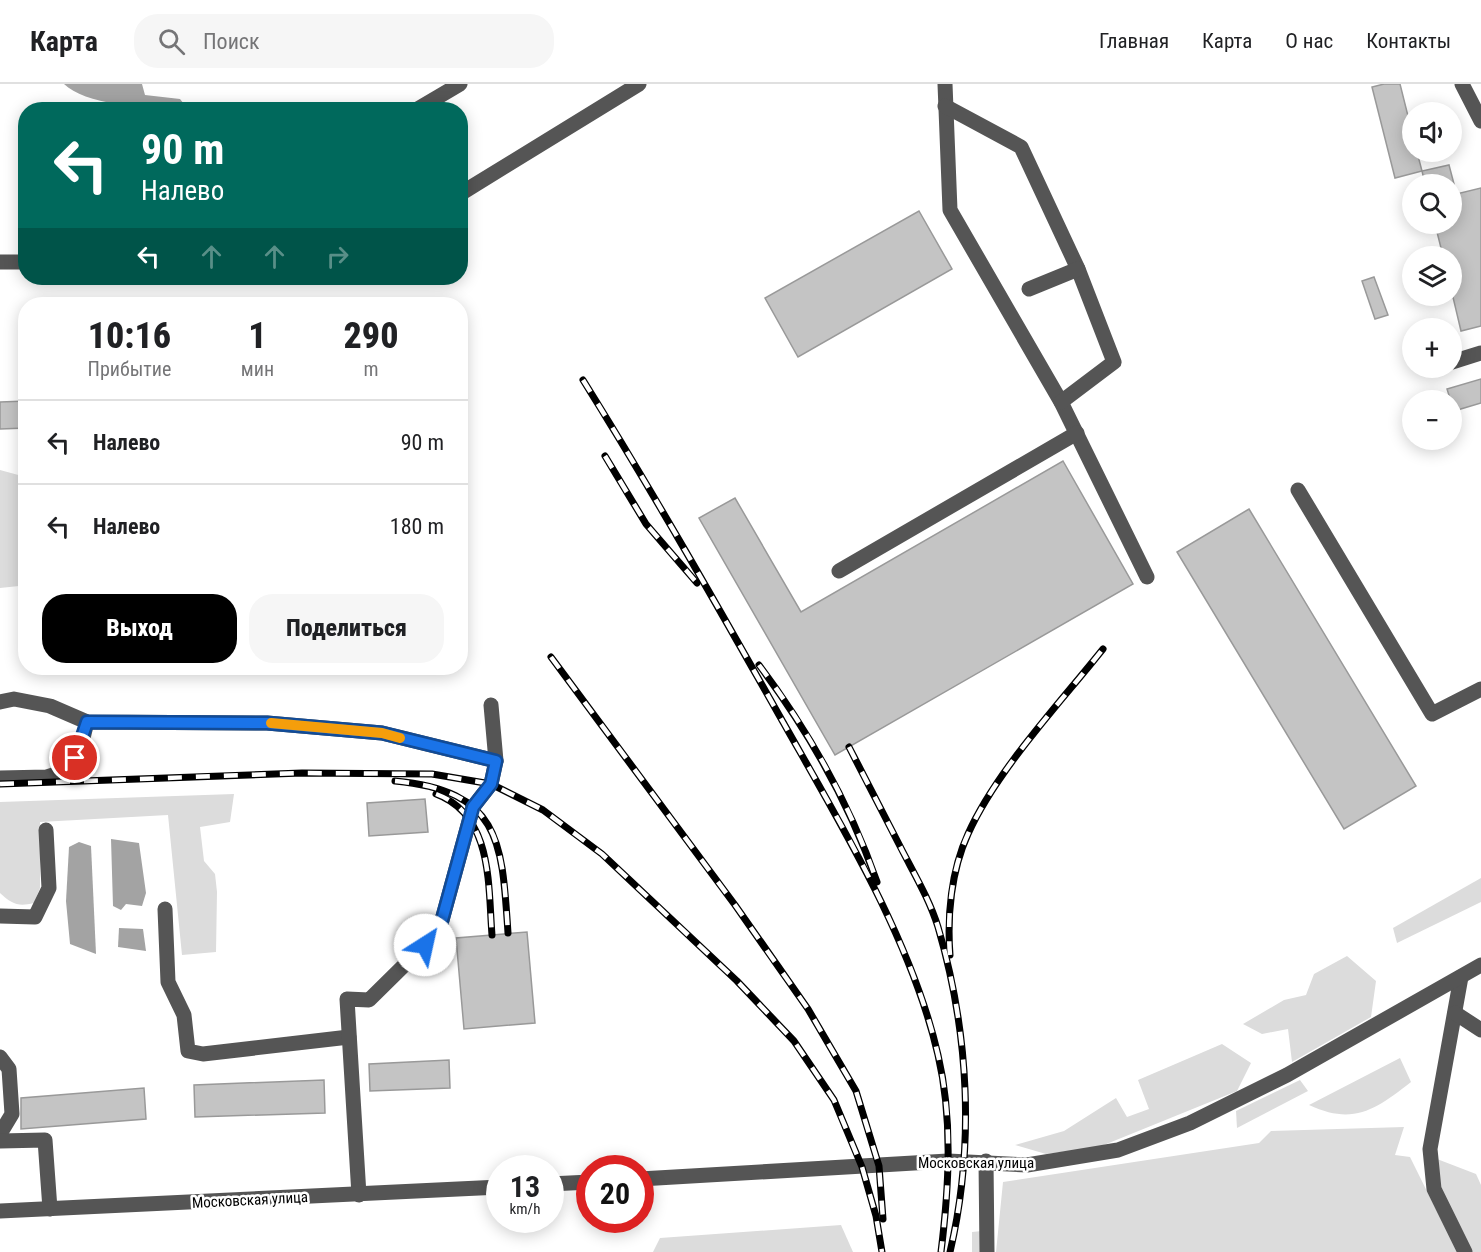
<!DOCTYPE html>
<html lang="ru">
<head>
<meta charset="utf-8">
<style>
	:root { --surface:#fff; --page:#f6f6f6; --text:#202124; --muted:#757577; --line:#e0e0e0; --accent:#000 }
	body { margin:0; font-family:"Roboto Condensed",sans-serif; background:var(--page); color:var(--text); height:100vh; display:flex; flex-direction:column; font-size:22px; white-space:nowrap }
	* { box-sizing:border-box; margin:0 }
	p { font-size:20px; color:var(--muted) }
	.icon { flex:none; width:33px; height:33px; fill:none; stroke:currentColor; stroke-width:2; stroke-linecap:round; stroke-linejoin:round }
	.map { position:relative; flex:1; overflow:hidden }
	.side { position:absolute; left:18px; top:213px; width:450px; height:378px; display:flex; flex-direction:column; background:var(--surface); border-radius:24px; box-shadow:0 3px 15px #0003 }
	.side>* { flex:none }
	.top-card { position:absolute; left:18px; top:18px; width:450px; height:183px; border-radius:24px; box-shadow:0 3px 15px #0003; background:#00695c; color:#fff; overflow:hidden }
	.tools { position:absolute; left:1402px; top:18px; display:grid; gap:12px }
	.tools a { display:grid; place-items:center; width:60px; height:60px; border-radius:50%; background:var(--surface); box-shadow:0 3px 15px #0003; font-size:30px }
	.speed { position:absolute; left:486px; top:1071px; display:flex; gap:12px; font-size:30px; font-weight:700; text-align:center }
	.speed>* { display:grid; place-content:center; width:78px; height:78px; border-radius:50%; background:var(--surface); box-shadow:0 3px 15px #0003; line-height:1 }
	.speed small { font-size:15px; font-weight:400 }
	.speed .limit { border:9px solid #d22; background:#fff; color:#111 }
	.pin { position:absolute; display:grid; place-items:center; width:51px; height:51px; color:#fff; margin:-26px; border:3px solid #fff; border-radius:50%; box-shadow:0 2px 6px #0007 }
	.me { position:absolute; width:66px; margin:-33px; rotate:35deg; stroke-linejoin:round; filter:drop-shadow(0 0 4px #0008) }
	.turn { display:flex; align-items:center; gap:21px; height:126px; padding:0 24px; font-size:27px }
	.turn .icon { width:78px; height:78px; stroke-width:2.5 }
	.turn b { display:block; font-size:42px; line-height:51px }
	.lanes { display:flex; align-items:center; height:57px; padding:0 24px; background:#0003; justify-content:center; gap:30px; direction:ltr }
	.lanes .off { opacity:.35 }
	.eta { display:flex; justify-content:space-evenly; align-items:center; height:102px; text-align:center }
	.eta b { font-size:36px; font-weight:800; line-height:42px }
	.cta { display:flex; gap:12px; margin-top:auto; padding:12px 24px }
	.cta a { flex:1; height:69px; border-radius:24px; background:var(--accent); color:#fff; font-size:24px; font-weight:800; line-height:69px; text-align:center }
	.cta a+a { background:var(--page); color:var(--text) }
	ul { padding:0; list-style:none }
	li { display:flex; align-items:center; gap:18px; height:84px; padding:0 24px; border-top:2px solid var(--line) }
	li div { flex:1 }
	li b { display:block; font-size:22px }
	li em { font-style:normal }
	header { display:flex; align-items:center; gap:36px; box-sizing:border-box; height:84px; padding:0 30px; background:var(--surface); border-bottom:2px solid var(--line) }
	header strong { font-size:28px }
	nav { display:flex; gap:33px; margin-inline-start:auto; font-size:21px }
	.search { width:420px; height:54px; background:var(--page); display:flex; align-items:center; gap:15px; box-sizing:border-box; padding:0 21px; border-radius:24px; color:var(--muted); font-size:22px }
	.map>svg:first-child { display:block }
</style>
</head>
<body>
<header>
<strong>Карта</strong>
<div class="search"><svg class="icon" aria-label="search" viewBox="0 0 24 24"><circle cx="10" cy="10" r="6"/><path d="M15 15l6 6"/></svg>Поиск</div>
<nav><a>Главная</a><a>Карта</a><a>О нас</a><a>Контакты</a></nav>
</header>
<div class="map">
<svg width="1481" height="1168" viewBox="0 0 1481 1168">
	<rect width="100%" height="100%" fill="#fff"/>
	<g fill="#dcdcdc">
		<polygon points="0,386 22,392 25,395 25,515 22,515 19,502 0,504"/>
		<path d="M234,710L230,738L200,743L204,777L215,790L217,808L216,868L182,871L168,731L40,738V804L34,819C18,823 12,820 0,809V718Z"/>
		<polygon points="1481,794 1481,818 1397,859 1393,844"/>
		<polygon points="1347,872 1376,897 1371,933 1292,978 1288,945 1262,950 1243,940 1284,916 1306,911 1314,890"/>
		<polygon points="1222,960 1251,979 1237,1007 1099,1063 1046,1070 1015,1061 1064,1047 1116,1014 1127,1033 1149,1025 1138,996"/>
		<path d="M1400,974L1411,998C1376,1025 1354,1042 1309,1021Z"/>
		<polygon points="1300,996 1308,1007 1237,1044 1236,1027"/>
		<polygon points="1404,1043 1395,1071 1410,1073 1457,1168 996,1168 1003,1098 1259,1059 1271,1047"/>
		<polygon points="1437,1075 1476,1090 1481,1101 1481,1168 1468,1168 1440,1107"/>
		<polygon points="841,1141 853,1168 653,1168 660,1154"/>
		<polygon points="982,1147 982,1168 972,1168 972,1148"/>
	</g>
	<g fill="#a3a3a3">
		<path d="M64,0H142L145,11L180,15L188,25C158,26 86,22 64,0Z"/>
		<polygon points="111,755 139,759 146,809 142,822 126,820 121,826 113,822"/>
		<polygon points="79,758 91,762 96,870 70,860 66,817 69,763"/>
		<polygon points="119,844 143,845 146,867 118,863"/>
	</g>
	<g fill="#c4c4c4" stroke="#999" stroke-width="1.5">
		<polygon points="1384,0 1400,0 1413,52 1413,68 1417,68 1422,87 1395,94 1372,3"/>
		<polygon points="1449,81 1454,100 1425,100 1422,87"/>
		<polygon points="1481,104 1481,242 1461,247 1452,209 1452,172 1443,172 1435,140 1452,140 1452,111"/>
		<polygon points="919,127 952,185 798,273 765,214"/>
		<polygon points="1374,193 1388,231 1375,235 1362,197"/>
		<polygon points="1481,295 1481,319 1454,327 1447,305"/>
		<polygon points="26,317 26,344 0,345 0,318"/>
		<polygon points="1063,377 1133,500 835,671 699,434 735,414 801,528"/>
		<polygon points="1249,425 1416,702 1344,745 1177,468"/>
		<polygon points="425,715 428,748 369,752 367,719"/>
		<polygon points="527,848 535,939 464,945 456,854"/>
		<polygon points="449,976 450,1004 370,1007 369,980"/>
		<polygon points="324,996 325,1029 195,1033 194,1001"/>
		<polygon points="144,1004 146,1035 21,1045 21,1014"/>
	</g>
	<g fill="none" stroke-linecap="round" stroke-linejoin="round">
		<g stroke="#555" stroke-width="15">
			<polyline points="945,0 950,126 1061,318 1147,493"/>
			<polyline points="1462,0 1481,37"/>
			<polyline points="945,22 1021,63 1078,185 1114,278 1061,318"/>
			<polyline points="416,26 460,0"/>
			<polyline points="460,110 639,0"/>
			<polyline points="0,178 26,178"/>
			<polyline points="1029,205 1078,185"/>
			<polyline points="1452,278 1481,269"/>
			<polyline points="1298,406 1432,630 1481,605"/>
			<polyline points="839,487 1077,349"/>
			<polyline points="0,618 14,615 50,622 87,638 267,639 382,649 496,677"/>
			<polyline points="0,694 47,693 69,686 81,662 87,638"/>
			<polyline points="165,825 168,898 184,931 188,967 203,970 349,953"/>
			<polyline points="0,832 35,833 49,804 46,746"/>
			<polyline points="1461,893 1430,1065 1434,1105 1465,1168"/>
			<polyline points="1455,929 1481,946"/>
			<polyline points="0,973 9,985 12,1030 0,1050"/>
			<polyline points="0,1057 45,1056 50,1125"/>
			<polyline points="986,1077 987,1168"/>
			<polyline points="640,1095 948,1077 1027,1081 1118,1066 1190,1039 1287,991 1481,881"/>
			<polyline points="550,1100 590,1098"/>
			<polyline points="359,1111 347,915 369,916 439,847 473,723 491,700 496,677 491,621"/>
			<polyline points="0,1127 500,1103"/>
		</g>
		<g stroke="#000" stroke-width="7">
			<g id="rail">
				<path d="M583,296C653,408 718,523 783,638C840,739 912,857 938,971C953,1035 949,1103 941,1168"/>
				<polyline points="605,372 646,440 697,499"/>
				<polyline points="551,573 735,821 808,925 856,1007 879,1082 883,1135"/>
				<path d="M759,581C810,649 849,718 877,798"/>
				<path d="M849,663C867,698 885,733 903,768C916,793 930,817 938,843C969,949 975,1061 950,1168"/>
				<path d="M395,697C501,707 502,758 508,849"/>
				<polyline points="0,700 302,689 432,690 491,700 543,726 602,770 737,897 794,957 834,1016 862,1083 876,1132 882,1168"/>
				<path d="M436,710C493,731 488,801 492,851"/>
				<path d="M950,871C947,832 951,787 968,750C996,687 1060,619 1103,565"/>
			</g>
		</g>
		<use href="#rail" stroke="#fff" stroke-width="4.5" stroke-dasharray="14" stroke-linecap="butt"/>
	</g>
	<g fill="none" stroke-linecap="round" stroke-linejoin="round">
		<g stroke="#114b97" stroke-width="15">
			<polyline id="route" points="75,674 87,638 267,639 382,649 496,677 491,700 473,723 439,847 425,861"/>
		</g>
		<use href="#route" stroke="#1a73e8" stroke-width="10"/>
		<polyline stroke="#f59e0b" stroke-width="10" points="271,639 382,649 400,654"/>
	</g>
	<g text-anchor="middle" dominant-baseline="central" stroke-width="5" stroke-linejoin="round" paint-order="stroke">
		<g font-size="15" fill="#000" stroke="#fff">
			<text x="976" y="1079">Московская улица</text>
			<text transform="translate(250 1116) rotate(-3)">Московская улица</text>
		</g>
	</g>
</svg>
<div class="tools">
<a><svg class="icon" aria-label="sound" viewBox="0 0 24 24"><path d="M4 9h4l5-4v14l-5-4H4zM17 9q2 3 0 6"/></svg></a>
<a><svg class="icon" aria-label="search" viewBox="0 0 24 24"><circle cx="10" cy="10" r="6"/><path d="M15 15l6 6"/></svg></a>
<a><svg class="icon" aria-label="layers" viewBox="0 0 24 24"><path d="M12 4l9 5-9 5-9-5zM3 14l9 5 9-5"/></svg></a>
<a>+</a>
<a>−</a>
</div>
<div class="speed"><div>13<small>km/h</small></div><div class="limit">20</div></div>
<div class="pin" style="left:75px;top:674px;background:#d93025"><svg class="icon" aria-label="arrive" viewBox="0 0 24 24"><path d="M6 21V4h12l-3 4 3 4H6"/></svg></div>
<svg class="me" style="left:425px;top:861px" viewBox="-20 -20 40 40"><circle r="19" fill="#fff"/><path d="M0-13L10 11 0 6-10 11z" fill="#1a73e8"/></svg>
<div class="top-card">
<div class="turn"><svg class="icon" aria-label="left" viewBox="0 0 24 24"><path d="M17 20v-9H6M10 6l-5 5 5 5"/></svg><div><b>90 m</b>Налево</div></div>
<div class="lanes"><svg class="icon" aria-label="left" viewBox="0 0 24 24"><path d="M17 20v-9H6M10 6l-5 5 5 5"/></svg><svg class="icon off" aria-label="ahead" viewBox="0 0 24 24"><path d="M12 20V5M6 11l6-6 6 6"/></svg><svg class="icon off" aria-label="ahead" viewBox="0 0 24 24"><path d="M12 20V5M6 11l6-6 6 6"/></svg><svg class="icon off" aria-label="right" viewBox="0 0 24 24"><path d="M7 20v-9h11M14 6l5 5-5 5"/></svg></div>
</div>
<section class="side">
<div class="eta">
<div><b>10:16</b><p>Прибытие</p></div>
<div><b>1</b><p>мин</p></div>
<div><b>290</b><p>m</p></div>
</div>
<ul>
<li><svg class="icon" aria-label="left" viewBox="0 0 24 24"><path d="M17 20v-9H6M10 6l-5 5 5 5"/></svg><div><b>Налево</b></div><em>90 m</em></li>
<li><svg class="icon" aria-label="left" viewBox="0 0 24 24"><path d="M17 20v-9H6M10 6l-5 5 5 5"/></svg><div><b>Налево</b></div><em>180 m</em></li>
</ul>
<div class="cta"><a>Выход</a><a>Поделиться</a></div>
</section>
</div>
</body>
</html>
